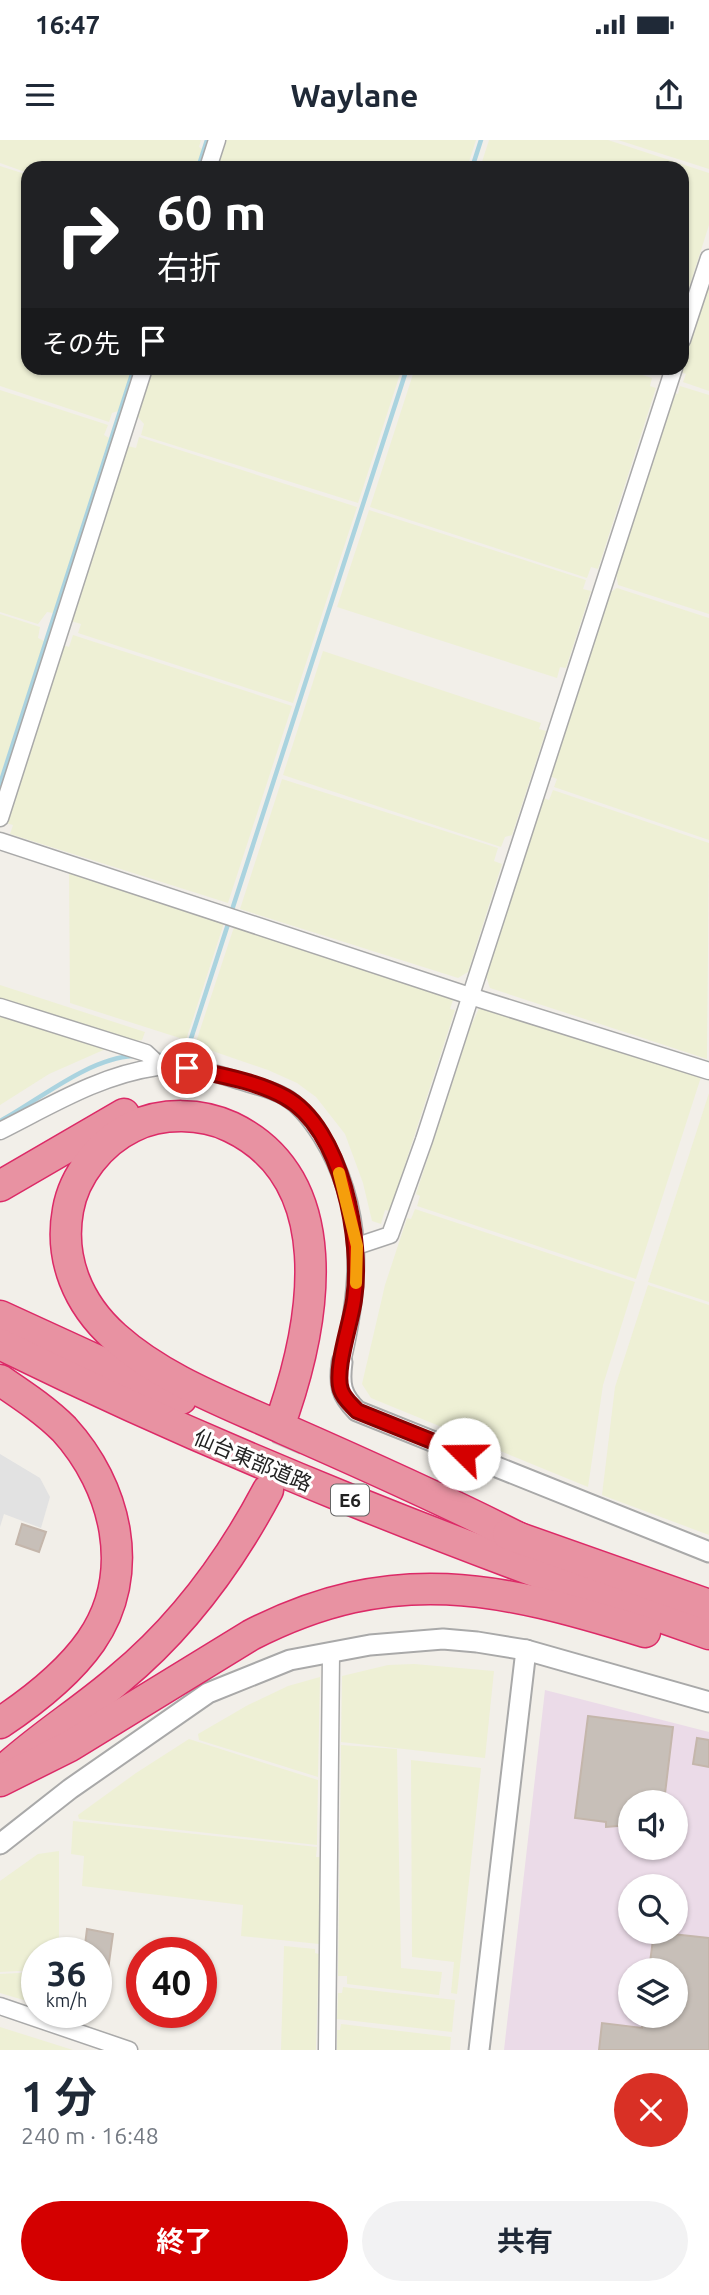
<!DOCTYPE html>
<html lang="ja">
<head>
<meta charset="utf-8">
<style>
	:root { --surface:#fff; --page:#f2f2f3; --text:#1f2937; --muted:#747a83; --accent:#d40000 }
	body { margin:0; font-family:Ubuntu,"Noto Sans JP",sans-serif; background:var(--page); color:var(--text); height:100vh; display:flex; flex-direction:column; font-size:26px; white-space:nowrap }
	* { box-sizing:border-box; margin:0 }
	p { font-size:23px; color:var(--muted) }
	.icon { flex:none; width:38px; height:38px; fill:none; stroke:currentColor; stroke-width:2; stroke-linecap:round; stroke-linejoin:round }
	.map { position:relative; height:1910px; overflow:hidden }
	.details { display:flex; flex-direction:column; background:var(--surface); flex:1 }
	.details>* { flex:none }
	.top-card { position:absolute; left:21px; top:21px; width:668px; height:214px; border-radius:21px; box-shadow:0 2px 5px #0004; background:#202124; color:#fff; overflow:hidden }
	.fabs { position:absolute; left:618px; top:1650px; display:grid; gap:14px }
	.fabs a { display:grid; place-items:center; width:70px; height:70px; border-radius:50%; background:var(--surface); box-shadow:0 2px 5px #0004; font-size:35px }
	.speed { position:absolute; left:21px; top:1797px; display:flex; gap:14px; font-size:35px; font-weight:700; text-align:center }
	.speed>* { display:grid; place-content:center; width:91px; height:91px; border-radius:50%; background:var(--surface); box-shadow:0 2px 5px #0004; line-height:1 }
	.speed small { font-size:18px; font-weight:400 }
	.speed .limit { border:10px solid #d22; background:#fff; color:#111 }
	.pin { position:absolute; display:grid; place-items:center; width:60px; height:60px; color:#fff; margin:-30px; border:4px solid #fff; border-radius:50%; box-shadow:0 2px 7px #0007 }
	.me { position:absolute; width:77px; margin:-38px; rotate:292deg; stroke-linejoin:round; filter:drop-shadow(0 0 5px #0008) }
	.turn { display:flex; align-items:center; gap:24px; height:147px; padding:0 21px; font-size:32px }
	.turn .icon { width:91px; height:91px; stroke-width:2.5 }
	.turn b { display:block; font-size:49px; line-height:60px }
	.then { display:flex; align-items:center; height:66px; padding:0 21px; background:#0003; gap:14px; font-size:26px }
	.round { display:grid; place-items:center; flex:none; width:74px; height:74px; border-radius:37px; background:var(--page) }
	.head { display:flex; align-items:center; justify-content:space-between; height:119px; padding:0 21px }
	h1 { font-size:42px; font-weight:700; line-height:52px }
	.cta { display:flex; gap:14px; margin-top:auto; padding:14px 21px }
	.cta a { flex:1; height:80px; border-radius:42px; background:var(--accent); color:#fff; font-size:28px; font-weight:700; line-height:80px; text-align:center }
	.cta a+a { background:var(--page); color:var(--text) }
	.status { display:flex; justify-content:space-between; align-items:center; height:49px; padding:0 35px; background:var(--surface); direction:ltr }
	.status svg { height:19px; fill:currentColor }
	header { display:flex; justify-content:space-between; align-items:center; height:91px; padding:0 21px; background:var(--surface); font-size:32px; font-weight:700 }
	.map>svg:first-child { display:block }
</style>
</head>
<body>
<div class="status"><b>16:47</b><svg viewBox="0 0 49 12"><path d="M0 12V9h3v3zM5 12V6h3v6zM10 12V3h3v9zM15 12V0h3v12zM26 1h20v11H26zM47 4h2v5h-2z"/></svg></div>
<header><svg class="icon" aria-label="menu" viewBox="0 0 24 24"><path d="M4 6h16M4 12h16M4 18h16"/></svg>Waylane<svg class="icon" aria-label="share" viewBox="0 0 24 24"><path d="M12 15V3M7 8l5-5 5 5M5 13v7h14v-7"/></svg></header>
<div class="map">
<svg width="709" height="1910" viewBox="0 0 709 1910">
	<rect width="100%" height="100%" fill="#f2efe9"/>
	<path fill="#ebdbe8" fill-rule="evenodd" d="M545,1550L709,1592V1910H504ZM630,1662H676V1708H630ZM630,1746H676V1792H630ZM630,1830H676V1876H630Z"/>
	<g fill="#eef0d5">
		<polygon points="0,0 201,0 199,7 202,9 196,28 28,28 28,33 0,23"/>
		<polygon points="226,0 476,0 467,28 217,28"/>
		<polygon points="489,0 608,0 709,33 709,85 683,167 682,28 480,28"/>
		<polygon points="618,0 709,0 709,29"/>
		<polygon points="0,26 28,35 28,228 132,228 118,271 112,273 109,282 0,246"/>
		<polygon points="709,144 709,251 683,242 686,234 681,232"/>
		<polygon points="153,228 402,228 358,363 141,295 144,284 137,276"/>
		<polygon points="415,228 620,228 652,238 650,246 656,248 598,429 591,427 587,438 370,367"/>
		<polygon points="680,246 709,255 709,474 618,445 616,434 674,253 678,254"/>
		<polygon points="0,250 108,285 104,295 109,298 53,473 47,472 38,484 0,472"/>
		<polygon points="139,297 357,367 293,563 78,493 81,484 71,481 128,306 136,308"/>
		<polygon points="369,370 586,440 583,449 591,451 566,528 560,527 557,538 337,467"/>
		<polygon points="617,448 709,478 709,700 554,647 557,639 550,636 609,453"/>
		<polygon points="0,474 40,487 38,498 44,501 0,637"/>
		<polygon points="73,495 292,566 228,763 10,694 13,685 6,683 63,505 69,507"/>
		<polygon points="323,511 541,583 539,589 546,591 512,695 505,697 501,707 283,635"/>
		<polygon points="282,639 498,708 494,721 502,724 468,832 458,838 240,769"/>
		<polygon points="553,650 709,703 707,919 490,848 486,836 543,658 549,660"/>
		<polygon points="69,732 224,783 186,900 70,863"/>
		<polygon points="234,787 454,857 450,869 455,870 390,1071 385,1070 381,1084 372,1081 363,1043 345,994 316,957 297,943 268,930 195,905"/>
		<polygon points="0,845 145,892 142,900 117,904 49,934 0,965"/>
		<polygon points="480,866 701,937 636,1139 417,1066 420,1056 416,1054 470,888"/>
		<polygon points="709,953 709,1162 648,1142"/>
		<polygon points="415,1069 635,1142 603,1245 588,1347 371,1258 362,1244 385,1145 407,1078 411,1079"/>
		<polygon points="648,1145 709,1165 709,1395 602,1355 615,1247"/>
		<polygon points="414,1524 494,1531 485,1618 341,1602 342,1536 388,1525"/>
		<polygon points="320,1537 318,1637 199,1600 198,1594 248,1565 288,1546"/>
		<polygon points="189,1599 318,1640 317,1705 79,1679 78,1675 136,1633"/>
		<polygon points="341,1605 397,1609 401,1828 442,1832 439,1855 347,1844 347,1836 338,1836"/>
		<polygon points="411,1620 481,1628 457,1854 451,1853 454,1822 412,1817"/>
		<polygon points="73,1681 317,1707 316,1717 321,1717 319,1804 241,1796 243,1765 82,1746 84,1716 71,1714"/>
		<polygon points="59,1711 59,1813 37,1813 37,1830 0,1832 0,1741 38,1714"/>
		<polygon points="284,1806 315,1809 315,1813 319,1814 316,1910 281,1910"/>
		<polygon points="37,1832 37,1864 0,1853 0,1834"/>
		<polygon points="343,1847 455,1860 452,1892 337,1879 338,1853 342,1853"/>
		<polygon points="341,1884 451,1897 450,1910 337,1910 337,1890 340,1890"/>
		<polygon points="0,1887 73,1910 0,1910"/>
	</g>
	<polygon fill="#e2e2e2" points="0,1314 40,1338 50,1357 41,1388 4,1374 0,1387"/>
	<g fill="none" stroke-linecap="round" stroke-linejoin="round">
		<g stroke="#aad3df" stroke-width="4.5">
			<polyline points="198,28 207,0"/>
			<polyline points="472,28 481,0"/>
			<polyline points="0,644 134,228"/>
			<polyline points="231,773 407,228"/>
			<polyline points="156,915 186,914 229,781"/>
			<path d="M0,981C39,960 89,918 133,916"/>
		</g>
	</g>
	<g fill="#c7bfb8" stroke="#c4b6ab" stroke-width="2">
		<polygon points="22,1384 46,1392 39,1412 16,1404"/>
		<polygon points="588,1576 673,1587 664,1662 630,1662 630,1685 606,1687 606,1682 575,1678"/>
		<polygon points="697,1598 709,1600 709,1627 693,1624"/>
		<polygon points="87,1789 113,1794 108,1830 96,1828 96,1813 84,1813"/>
		<polygon points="654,1792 709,1798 709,1910 599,1910 602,1883 642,1888 644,1876 676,1876 676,1830 649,1830"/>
	</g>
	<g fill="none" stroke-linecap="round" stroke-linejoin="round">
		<polyline stroke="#c8c6c1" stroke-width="30" stroke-dasharray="30 15" stroke-linecap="butt" points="268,1350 299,1278"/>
		<g stroke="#a9a9a9" stroke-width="19">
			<g id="minor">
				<polyline points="208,28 217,0"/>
				<polyline points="682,200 709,118"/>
				<polyline points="0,678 144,228"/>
				<polyline points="0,701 470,856 709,931"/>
				<polyline points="0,867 146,913 160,926"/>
				<path d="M0,991C50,966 100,935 157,927C184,923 215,933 240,941C255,946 272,949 285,957C300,965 312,982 321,996C366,1069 361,1143 342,1222"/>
				<polyline points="357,1106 390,1095 424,1000 674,228"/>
				<polyline points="0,1866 129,1910"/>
				<polyline points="327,1910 331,1513"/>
			</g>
		</g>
		<g stroke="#a9a9a9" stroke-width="23">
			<g id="tertiary">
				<path d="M342,1222C339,1245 341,1255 357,1271L709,1412"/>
				<polyline points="0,1704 70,1649 208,1553 290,1520 370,1505 443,1499 477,1502 526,1510 709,1562"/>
				<polyline points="479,1910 526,1510"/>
			</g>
		</g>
		<g stroke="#dc2a67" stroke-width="33">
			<g id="motorway">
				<polyline points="0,1046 124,974"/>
				<polyline points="0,1176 181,1259"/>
				<path d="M0,1204C230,1317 468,1410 709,1494"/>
				<path d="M0,1240C22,1255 45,1270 64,1289C116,1346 138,1433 91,1501C68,1534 33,1561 0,1583"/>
				<path d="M284,1272C315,1180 340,1039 231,987C202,973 162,972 132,987C101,1002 74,1035 68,1070C59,1119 78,1164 115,1197C163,1240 227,1263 284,1289C366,1325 447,1361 527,1402"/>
				<polyline points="508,1394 709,1465"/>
				<path d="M5,1629C41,1596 82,1571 119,1539C182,1487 230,1422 268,1350"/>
				<path d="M0,1641L70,1606L251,1495C394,1422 499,1447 645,1492"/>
			</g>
		</g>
		<use href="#minor" stroke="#fff" stroke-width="16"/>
		<use href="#tertiary" stroke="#fff" stroke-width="19"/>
		<use href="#motorway" stroke="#e892a2" stroke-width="30"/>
	</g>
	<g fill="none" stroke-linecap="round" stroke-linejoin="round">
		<g stroke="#8a0000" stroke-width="18">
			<path id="route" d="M187,928C219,935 256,941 285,957C342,988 363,1101 354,1160C351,1183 334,1230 341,1250C344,1259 351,1264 357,1271L464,1314"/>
		</g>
		<use href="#route" stroke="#d40000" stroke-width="12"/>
		<polyline stroke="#f59e0b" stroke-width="12" points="339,1033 357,1106 356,1143"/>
	</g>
	<g text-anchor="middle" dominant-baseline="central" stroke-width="6" stroke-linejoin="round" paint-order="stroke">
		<rect fill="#fff" stroke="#646464" stroke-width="2" x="331" y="1344.5" width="38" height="31" rx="5"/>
		<g font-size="19" font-weight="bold" fill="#222">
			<text x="350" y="1360">E6</text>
		</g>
		<g font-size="21" fill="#222" stroke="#fff">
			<text transform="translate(253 1320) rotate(23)">仙台東部道路</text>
		</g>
	</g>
</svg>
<div class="fabs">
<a><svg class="icon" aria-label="sound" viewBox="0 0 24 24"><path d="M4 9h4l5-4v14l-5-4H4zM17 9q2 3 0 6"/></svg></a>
<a><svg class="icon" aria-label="search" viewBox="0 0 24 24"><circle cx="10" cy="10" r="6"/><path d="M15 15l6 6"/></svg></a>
<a><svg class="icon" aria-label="layers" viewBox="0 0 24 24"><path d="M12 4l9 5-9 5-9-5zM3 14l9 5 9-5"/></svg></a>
</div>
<div class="speed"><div>36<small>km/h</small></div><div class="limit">40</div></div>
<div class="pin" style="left:187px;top:928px;background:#d93025"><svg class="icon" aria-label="arrive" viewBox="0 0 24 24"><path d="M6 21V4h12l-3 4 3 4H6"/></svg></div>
<svg class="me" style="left:464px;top:1314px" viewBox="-20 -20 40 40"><circle r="19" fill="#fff"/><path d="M0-13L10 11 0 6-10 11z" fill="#d40000"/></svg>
<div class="top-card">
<div class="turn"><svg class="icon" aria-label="right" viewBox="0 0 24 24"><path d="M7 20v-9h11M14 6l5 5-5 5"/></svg><div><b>60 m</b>右折</div></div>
<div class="then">その先<svg class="icon" aria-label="arrive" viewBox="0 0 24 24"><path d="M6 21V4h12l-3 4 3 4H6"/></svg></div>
</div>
</div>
<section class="details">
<div class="head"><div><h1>1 分</h1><p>240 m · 16:48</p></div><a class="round" style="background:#d93025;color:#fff"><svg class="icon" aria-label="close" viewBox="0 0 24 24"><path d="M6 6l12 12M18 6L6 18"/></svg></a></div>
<div class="cta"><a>終了</a><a>共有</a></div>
</section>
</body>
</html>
